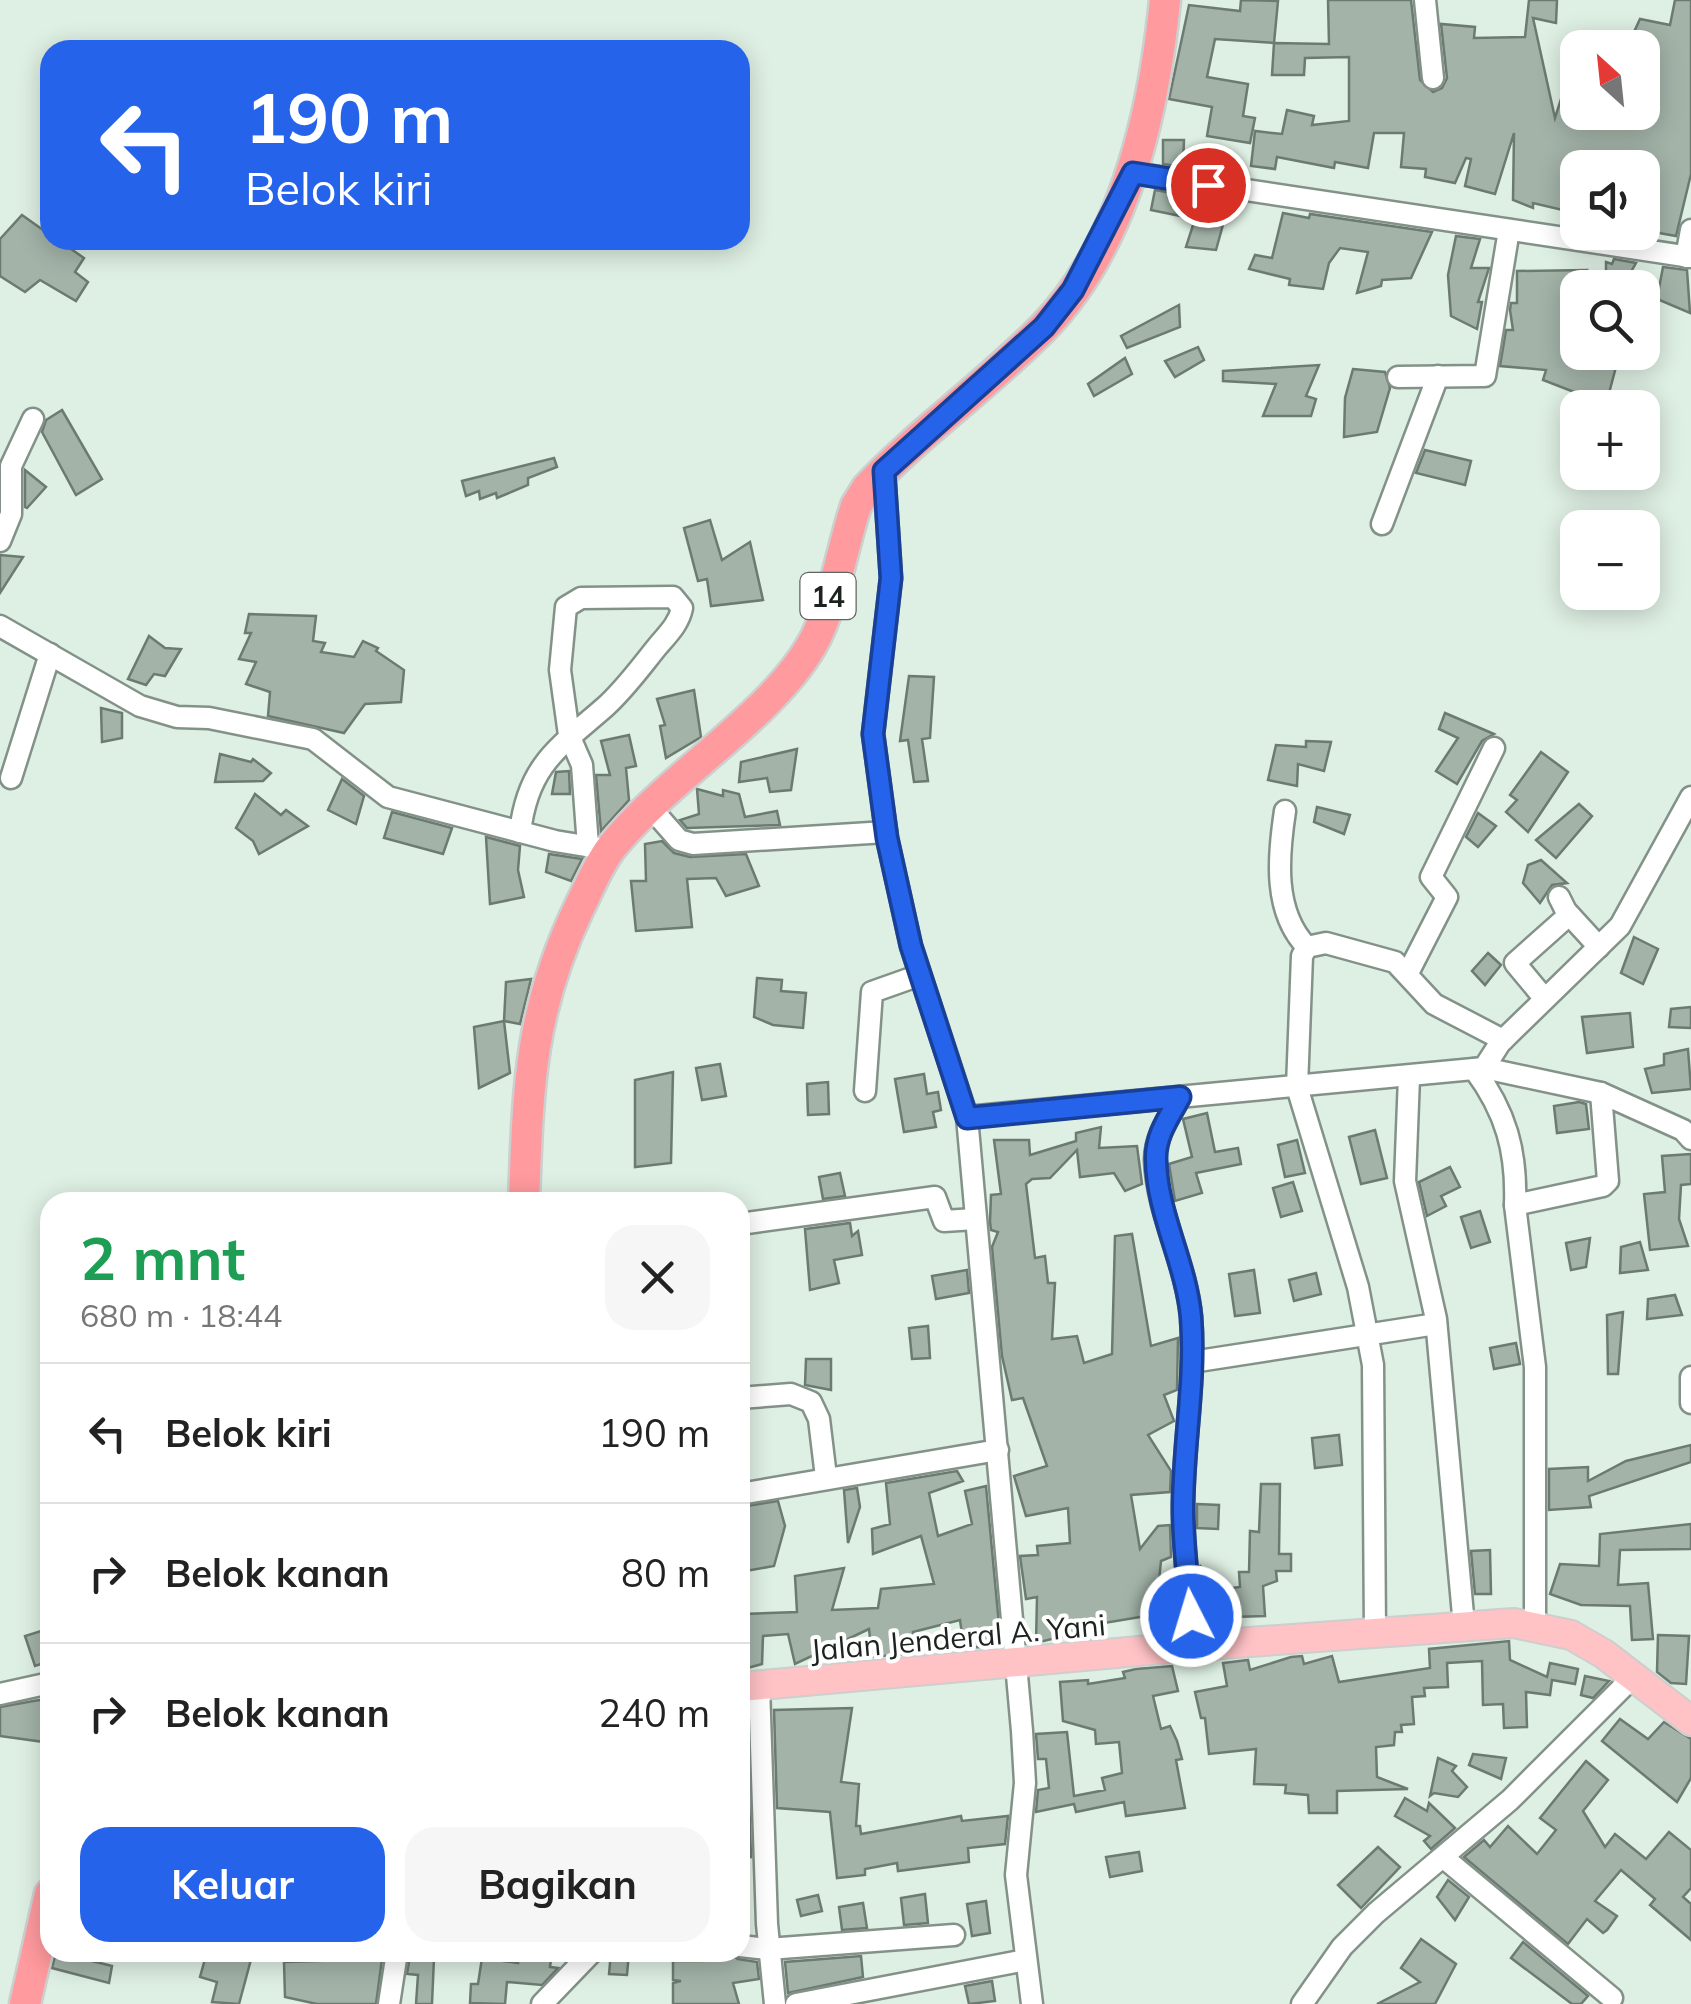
<!DOCTYPE html>
<html lang="id">
<head>
<meta charset="utf-8">
<style>
	:root { --surface:#fff; --page:#f6f6f6; --text:#222; --muted:#767676; --line:#e0e0e0; --accent:#2563eb }
	body { margin:0; font-family:Mulish,sans-serif; background:var(--page); color:var(--text); height:100vh; display:flex; flex-direction:column; font-size:38px; white-space:nowrap }
	* { box-sizing:border-box; margin:0 }
	p { font-size:32px; color:var(--muted) }
	.icon { flex:none; width:55px; height:55px; fill:none; stroke:currentColor; stroke-width:2; stroke-linecap:round; stroke-linejoin:round }
	.map { position:relative; flex:1; overflow:hidden }
	.sheet { position:absolute; left:40px; top:1192px; width:710px; height:770px; display:flex; flex-direction:column; background:var(--surface); border-radius:30px; box-shadow:0 5px 25px #0003 }
	.sheet>* { flex:none }
	.banner { position:absolute; left:40px; top:40px; width:710px; height:210px; border-radius:30px; box-shadow:0 5px 25px #0003; background:#2563eb; color:#fff; overflow:hidden }
	.needle { width:65px; rotate:333deg }
	.fabs { position:absolute; left:1560px; top:30px; display:grid; gap:20px }
	.fabs a { display:grid; place-items:center; width:100px; height:100px; border-radius:20px; background:var(--surface); box-shadow:0 5px 25px #0003; font-size:50px }
	.pin { position:absolute; display:grid; place-items:center; width:85px; height:85px; color:#fff; margin:-42px; border:5px solid #fff; border-radius:50%; box-shadow:0 2px 10px #0007 }
	.me { position:absolute; width:110px; margin:-55px; rotate:355deg; stroke-linejoin:round; filter:drop-shadow(0 0 8px #0008) }
	.turn { display:flex; align-items:center; gap:35px; height:210px; padding:0 40px; font-size:45px }
	.turn .icon { width:130px; height:130px; stroke-width:2.5 }
	.turn b { display:block; font-size:70px; line-height:85px }
	.round { display:grid; place-items:center; flex:none; width:105px; height:105px; border-radius:30px; background:var(--page) }
	.summary { display:flex; align-items:center; justify-content:space-between; height:170px; padding:0 40px }
	h1 { font-size:60px; font-weight:700; line-height:75px; color:#1e9e55 }
	.cta { display:flex; gap:20px; margin-top:auto; padding:20px 40px }
	.cta a { flex:1; height:115px; border-radius:30px; background:var(--accent); color:#fff; font-size:40px; font-weight:700; line-height:115px; text-align:center }
	.cta a+a { background:var(--page); color:var(--text) }
	ul { padding:0; list-style:none }
	li { display:flex; align-items:center; gap:30px; height:140px; padding:0 40px; border-top:2px solid var(--line) }
	li div { flex:1 }
	li b { display:block; font-size:38px }
	li em { font-style:normal }
	.map>svg:first-child { display:block }
</style>
</head>
<body>
<div class="map">
<svg width="1691" height="2004" viewBox="0 0 1691 2004">
	<rect width="100%" height="100%" fill="#deefe3"/>
	<g fill="#a3b3a8" stroke="#6c7b71" stroke-width="2.5">
		<polygon points="1241,0 1278,1 1274,43 1215,39 1207,77 1248,84 1243,116 1255,118 1250,143 1207,136 1212,107 1169,99 1189,5 1240,11"/>
		<polygon points="1328,0 1411,0 1420,80 1433,92 1442,88 1447,78 1441,24 1475,27 1474,38 1525,37 1529,0 1557,0 1556,23 1533,18 1555,118 1574,58 1578,112 1642,112 1642,42 1654,44 1634,32 1640,19 1670,25 1675,0 1691,0 1691,174 1676,236 1642,230 1642,168 1578,168 1567,211 1533,203 1533,208 1513,200 1514,133 1495,194 1465,186 1471,159 1466,158 1455,183 1425,177 1426,169 1401,167 1404,133 1374,133 1368,168 1335,162 1334,168 1277,157 1275,169 1251,166 1255,131 1282,134 1287,110 1314,116 1312,125 1349,121 1349,57 1305,58 1304,75 1272,75 1274,43 1329,44"/>
		<polygon points="1163,140 1184,140 1183,167 1163,164"/>
		<polygon points="1155,190 1229,203 1216,250 1186,247 1195,219 1151,210"/>
		<polygon points="1283,213 1309,218 1310,214 1432,232 1411,278 1382,280 1381,286 1357,293 1368,252 1340,248 1329,263 1323,289 1289,285 1290,279 1249,269 1255,255 1272,258"/>
		<polygon points="22,215 50,235 50,240 58,240 84,258 75,272 88,282 76,301 40,280 25,292 0,276 0,239"/>
		<polygon points="1456,236 1480,239 1471,268 1489,268 1478,302 1482,302 1477,329 1451,316 1448,275"/>
		<polygon points="1614,259 1636,263 1624,284 1606,281 1606,262 1612,264"/>
		<polygon points="1663,267 1687,270 1690,313 1657,299"/>
		<polygon points="1587,270 1582,288 1578,288 1578,352 1620,352 1605,408 1590,408 1587,397 1543,380 1546,370 1500,366 1506,330 1513,330 1510,310 1511,303 1517,303 1517,271"/>
		<polygon points="1179,305 1180,327 1127,348 1121,336"/>
		<polygon points="1198,347 1204,360 1175,377 1165,361"/>
		<polygon points="1125,358 1132,374 1094,396 1088,384"/>
		<polygon points="1319,365 1306,396 1316,399 1311,416 1263,416 1276,384 1223,381 1223,371"/>
		<polygon points="1353,369 1385,372 1390,388 1377,432 1344,437 1345,398"/>
		<polygon points="62,410 102,479 76,495 42,432 46,420"/>
		<polygon points="1425,450 1471,461 1465,485 1416,473"/>
		<polygon points="554,458 557,467 528,478 528,485 497,498 496,493 480,499 479,491 466,496 462,481"/>
		<polygon points="25,470 46,487 27,508 25,507"/>
		<polygon points="710,520 722,560 750,542 763,600 711,606 707,579 698,581 684,528"/>
		<polygon points="0,555 23,557 0,593"/>
		<polygon points="249,614 316,616 313,641 325,643 321,652 354,657 363,641 378,648 376,651 404,670 401,702 365,704 344,733 268,716 270,692 246,684 256,662 239,659 251,633 245,633"/>
		<polygon points="149,636 165,648 181,649 165,676 154,674 146,685 128,679"/>
		<polygon points="909,676 934,677 930,738 922,739 928,781 914,782 908,740 900,741"/>
		<polygon points="694,690 701,737 666,758 660,726 665,725 657,699"/>
		<polygon points="101,708 122,713 122,738 102,742"/>
		<polygon points="1445,713 1494,734 1482,741 1457,784 1436,771 1458,738 1439,729"/>
		<polygon points="629,735 636,766 626,768 629,800 601,831 596,775 610,775 601,741"/>
		<polygon points="1306,741 1331,742 1324,771 1298,764 1297,786 1268,780 1276,745 1306,747"/>
		<polygon points="797,749 791,790 770,792 767,778 739,782 741,762"/>
		<polygon points="1541,752 1568,772 1528,832 1506,812 1517,800 1510,795"/>
		<polygon points="220,754 251,762 253,759 271,773 263,781 215,782"/>
		<polygon points="569,771 570,794 552,794 556,772"/>
		<polygon points="342,779 364,796 356,824 328,810"/>
		<polygon points="697,789 723,796 723,790 739,794 745,817 777,811 780,825 687,828 680,820 699,814"/>
		<polygon points="255,794 281,815 286,810 308,826 259,854 253,841 236,828"/>
		<polygon points="1579,804 1592,816 1556,858 1536,840"/>
		<polygon points="1317,807 1350,815 1344,834 1314,822"/>
		<polygon points="392,812 452,828 443,854 384,838"/>
		<polygon points="1478,813 1496,826 1478,847 1466,837"/>
		<polygon points="486,837 520,846 518,870 524,897 490,904"/>
		<polygon points="662,841 674,853 690,857 746,854 759,886 726,896 716,878 687,879 692,927 636,931 631,881 646,881 645,844"/>
		<polygon points="549,854 582,859 571,881 546,872"/>
		<polygon points="1541,860 1567,883 1552,885 1540,903 1523,883 1528,865"/>
		<polygon points="1634,937 1658,949 1643,984 1621,973"/>
		<polygon points="1488,953 1501,965 1485,985 1472,971"/>
		<polygon points="757,978 782,980 781,991 806,993 803,1028 773,1025 754,1017"/>
		<polygon points="531,979 520,1024 504,1021 506,982"/>
		<polygon points="1691,1007 1691,1028 1669,1027 1671,1009"/>
		<polygon points="1630,1013 1633,1047 1587,1053 1582,1017"/>
		<polygon points="504,1021 510,1073 479,1088 474,1027"/>
		<polygon points="1688,1049 1691,1089 1652,1093 1645,1069 1664,1065 1664,1054"/>
		<polygon points="720,1064 726,1096 702,1100 696,1068"/>
		<polygon points="673,1072 671,1163 635,1167 635,1080"/>
		<polygon points="924,1074 927,1094 938,1092 941,1110 933,1112 936,1127 904,1132 895,1079"/>
		<polygon points="828,1082 829,1114 808,1115 807,1084"/>
		<polygon points="1579,1102 1586,1104 1589,1129 1557,1133 1554,1106"/>
		<polygon points="1207,1113 1215,1152 1238,1148 1241,1164 1196,1173 1202,1193 1175,1201 1169,1164 1192,1157 1183,1119"/>
		<polygon points="1101,1127 1099,1148 1137,1146 1142,1184 1125,1191 1114,1173 1080,1177 1077,1150 1050,1178 1032,1179 1026,1184 1035,1258 1045,1256 1048,1283 1055,1283 1052,1339 1077,1336 1084,1363 1112,1354 1115,1236 1132,1234 1151,1346 1178,1338 1177,1390 1164,1395 1174,1421 1148,1435 1171,1471 1170,1492 1131,1495 1140,1549 1158,1526 1170,1525 1171,1557 1161,1561 1158,1591 1174,1589 1178,1623 1153,1627 1152,1615 1080,1627 1080,1632 1036,1643 1037,1597 1026,1599 1020,1556 1038,1555 1037,1546 1070,1543 1068,1508 1026,1516 1014,1476 1047,1466 1023,1398 1012,1400 1002,1356 992,1247 998,1232 991,1230 990,1222 991,1195 1001,1194 994,1140 1029,1140 1030,1155 1076,1141 1076,1133"/>
		<polygon points="1375,1130 1387,1178 1361,1184 1349,1137"/>
		<polygon points="1297,1140 1305,1173 1285,1177 1278,1145"/>
		<polygon points="1691,1154 1691,1184 1681,1185 1679,1219 1688,1246 1650,1250 1644,1194 1665,1192 1662,1156"/>
		<polygon points="1450,1167 1460,1187 1441,1196 1446,1206 1427,1216 1419,1182"/>
		<polygon points="840,1173 845,1196 823,1199 819,1177"/>
		<polygon points="1293,1182 1302,1211 1281,1217 1273,1188"/>
		<polygon points="1480,1211 1490,1242 1471,1248 1461,1217"/>
		<polygon points="850,1223 852,1236 858,1231 862,1255 834,1260 839,1283 810,1290 805,1229"/>
		<polygon points="1590,1238 1586,1267 1571,1270 1566,1243"/>
		<polygon points="1640,1242 1648,1270 1620,1273 1621,1247"/>
		<polygon points="967,1270 969,1293 936,1299 932,1276"/>
		<polygon points="1254,1270 1260,1313 1235,1316 1229,1274"/>
		<polygon points="1316,1273 1321,1294 1294,1301 1289,1280"/>
		<polygon points="1675,1295 1682,1315 1647,1319 1648,1299"/>
		<polygon points="1623,1312 1618,1374 1608,1374 1607,1315"/>
		<polygon points="928,1326 930,1358 912,1359 909,1328"/>
		<polygon points="1516,1343 1520,1364 1494,1369 1490,1348"/>
		<polygon points="806,1359 831,1359 831,1390 805,1385"/>
		<polygon points="1339,1435 1342,1465 1315,1468 1312,1438"/>
		<polygon points="1691,1445 1691,1462 1589,1496 1591,1507 1549,1510 1549,1469 1588,1467 1588,1481 1626,1461"/>
		<polygon points="957,1471 963,1481 929,1493 938,1536 972,1524 965,1491 986,1486 1001,1646 964,1648 960,1620 913,1632 915,1653 872,1657 869,1629 795,1664 788,1634 763,1636 762,1664 744,1669 743,1614 797,1612 795,1576 844,1568 832,1610 878,1608 881,1589 934,1584 921,1536 873,1554 872,1529 890,1524 886,1483"/>
		<polygon points="1261,1484 1280,1484 1279,1554 1291,1554 1291,1571 1276,1571 1277,1581 1263,1586 1265,1616 1232,1617 1233,1626 1206,1628 1200,1565 1209,1591 1240,1587 1239,1572 1249,1572 1250,1531 1259,1532"/>
		<polygon points="857,1488 860,1507 848,1543 844,1490"/>
		<polygon points="778,1501 785,1526 774,1566 740,1572 740,1507"/>
		<polygon points="1197,1504 1219,1505 1218,1529 1197,1528"/>
		<polygon points="1691,1524 1691,1549 1620,1550 1618,1585 1648,1583 1653,1639 1632,1640 1630,1606 1581,1605 1550,1594 1560,1564 1599,1566 1600,1534"/>
		<polygon points="1490,1550 1491,1594 1475,1594 1471,1551"/>
		<polygon points="41,1631 50,1661 35,1666 25,1636"/>
		<polygon points="1658,1635 1689,1636 1686,1684 1671,1683 1657,1672"/>
		<polygon points="1509,1641 1510,1660 1547,1677 1550,1663 1578,1669 1575,1684 1552,1680 1550,1695 1526,1692 1527,1727 1504,1728 1503,1704 1483,1705 1482,1661 1447,1663 1448,1687 1424,1688 1425,1696 1412,1697 1414,1724 1401,1725 1402,1732 1395,1732 1394,1745 1376,1747 1377,1777 1408,1789 1337,1791 1337,1813 1309,1813 1308,1795 1285,1793 1286,1785 1254,1784 1256,1749 1209,1754 1205,1718 1201,1718 1195,1692 1227,1686 1223,1663 1248,1660 1250,1670 1291,1657 1302,1656 1304,1664 1332,1656 1339,1682 1430,1668 1429,1649"/>
		<polygon points="1172,1666 1178,1691 1153,1696 1161,1729 1170,1726 1177,1741 1182,1759 1176,1760 1185,1808 1126,1816 1124,1802 1076,1812 1074,1804 1036,1812 1038,1790 1049,1788 1046,1759 1038,1759 1036,1734 1067,1732 1074,1796 1105,1790 1102,1778 1122,1773 1119,1742 1096,1744 1095,1730 1063,1721 1060,1682 1088,1680 1088,1684 1125,1678 1123,1672 1136,1669"/>
		<polygon points="1585,1676 1609,1681 1593,1698 1581,1695"/>
		<polygon points="39,1700 49,1701 44,1742 0,1736 0,1707"/>
		<polygon points="852,1708 841,1782 859,1784 856,1826 860,1826 861,1834 961,1816 962,1821 1008,1816 1005,1844 968,1848 969,1862 898,1871 897,1863 865,1869 865,1875 837,1878 830,1812 777,1808 774,1710"/>
		<polygon points="1620,1719 1648,1739 1664,1722 1691,1739 1691,1778 1677,1802 1602,1741"/>
		<polygon points="1473,1754 1506,1758 1501,1779 1469,1765"/>
		<polygon points="1438,1758 1456,1766 1452,1771 1467,1787 1458,1797 1434,1793 1430,1796"/>
		<polygon points="1586,1761 1608,1780 1583,1811 1605,1847 1615,1834 1646,1859 1669,1832 1691,1850 1691,1888 1683,1897 1691,1904 1691,1940 1650,1905 1655,1899 1621,1870 1595,1901 1617,1916 1607,1930 1603,1933 1587,1919 1568,1944 1464,1857 1484,1840 1490,1847 1508,1826 1537,1854 1556,1830 1540,1818"/>
		<polygon points="748,1764 751,1857 740,1858 740,1765"/>
		<polygon points="1405,1798 1427,1811 1429,1803 1455,1828 1431,1849 1424,1841 1430,1836 1395,1816"/>
		<polygon points="1378,1847 1400,1867 1361,1908 1338,1885"/>
		<polygon points="1139,1852 1142,1871 1110,1877 1106,1857"/>
		<polygon points="1448,1880 1469,1897 1455,1920 1437,1897"/>
		<polygon points="925,1894 928,1923 904,1925 901,1898"/>
		<polygon points="818,1895 822,1911 801,1916 797,1900"/>
		<polygon points="986,1901 990,1933 972,1936 967,1904"/>
		<polygon points="863,1903 867,1928 842,1930 839,1907"/>
		<polygon points="1421,1939 1456,1964 1435,2004 1377,2004 1420,1982 1401,1968"/>
		<polygon points="1523,1942 1588,1996 1581,2004 1572,2004 1511,1958"/>
		<polygon points="56,1952 112,1966 109,1983 52,1968"/>
		<polygon points="207,1952 253,1952 239,2004 212,2002 217,1982 200,1977"/>
		<polygon points="519,1952 552,1952 550,1967 558,1968 542,1985 507,1982 505,2004 470,2003 471,1984 478,1984 482,1958 518,1963"/>
		<polygon points="611,1952 629,1952 627,1975 609,1974"/>
		<polygon points="700,1952 728,1952 738,1959 757,1962 759,1979 733,1983 739,2004 673,2004 673,1983 681,1981 673,1980 673,1961 702,1961"/>
		<polygon points="410,1956 434,1958 432,2004 416,2004 418,1975 407,1974"/>
		<polygon points="861,1956 863,1977 788,1993 785,1962"/>
		<polygon points="382,1959 376,2004 317,2004 285,1997 284,1962"/>
		<polygon points="992,1981 995,2001 969,2004 965,1986"/>
	</g>
	<g fill="none" stroke-linecap="round" stroke-linejoin="round">
		<g stroke="#839288" stroke-width="25">
			<g id="minor">
				<polyline points="1425,0 1433,78"/>
				<polyline points="1133,173 1691,257"/>
				<polyline points="1686,257 1691,230"/>
				<polyline points="1398,377 1485,376 1509,230"/>
				<polyline points="884,471 891,578 873,734 887,838 911,946 967,1117"/>
				<polyline points="1382,524 1438,376"/>
				<polyline points="0,541 11,514 11,466 33,419"/>
				<polyline points="0,626 140,706 177,717 209,718 313,739 388,797 555,841 610,850"/>
				<polyline points="11,778 50,654"/>
				<polyline points="650,807 679,840 693,844 886,832"/>
				<path d="M1285,811C1278,857 1273,912 1307,947"/>
				<path d="M520,832C528,765 558,748 605,707C625,689 640,668 657,647C667,635 679,624 682,608L673,597L581,598L566,607L560,670L569,735L582,765L588,846"/>
				<polyline points="1559,897 1566,911 1599,947"/>
				<polyline points="1408,973 1447,897 1431,877 1494,748"/>
				<polyline points="1544,998 1515,963 1569,915"/>
				<polyline points="1484,1068 1500,1043 1620,926 1691,797"/>
				<path d="M1474,1069C1506,1112 1517,1151 1515,1205"/>
				<polyline points="1409,1077 1405,1181 1436,1319 1464,1626"/>
				<polyline points="865,1091 872,992 920,975"/>
				<path d="M1180,1097C1169,1117 1155,1136 1155,1160C1157,1214 1186,1262 1191,1317C1196,1381 1183,1444 1183,1508C1183,1554 1190,1600 1194,1646"/>
				<polyline points="740,1224 935,1197 944,1221 975,1219"/>
				<polyline points="1192,1362 1436,1324"/>
				<polyline points="1691,1377 1691,1403"/>
				<polyline points="740,1398 791,1394 811,1402 819,1419 826,1477"/>
				<polyline points="740,1494 998,1450"/>
				<polyline points="1535,1626 1535,1367 1515,1205 1603,1186 1608,1181 1601,1093"/>
				<polyline points="1375,1633 1373,1365 1358,1287 1297,1087 1302,956 1307,947 1326,943 1395,962 1434,1004 1503,1040"/>
				<polyline points="759,1686 767,1924 775,2004"/>
				<polyline points="0,1694 50,1683"/>
				<polyline points="1444,1858 1612,1998"/>
				<polyline points="740,1946 768,1949 954,1935"/>
				<polyline points="389,2004 397,1952"/>
				<polyline points="542,2004 592,1952"/>
				<polyline points="796,2004 1026,1960"/>
				<polyline points="1032,2004 1016,1875 1025,1783 1022,1731 967,1117 1484,1068 1601,1093 1683,1130 1691,1139"/>
				<polyline points="1302,2004 1342,1947 1376,1913 1510,1800 1635,1675"/>
			</g>
		</g>
		<g stroke="#cdcece" stroke-width="32">
			<polyline id="major" points="740,1687 1194,1646 1514,1623 1571,1635 1604,1654 1691,1721"/>
		</g>
		<g stroke="#cdcece" stroke-width="35">
			<g id="highway">
				<path d="M524,1202C528,1090 529,1012 579,908C589,888 598,865 611,848C667,777 778,713 816,637C835,598 842,548 856,506L867,488C921,431 987,385 1042,329C1125,245 1154,113 1165,0"/>
				<polyline points="25,2004 50,1894"/>
			</g>
		</g>
		<use href="#minor" stroke="#fff" stroke-width="20"/>
		<use href="#major" stroke="#ffc2c5" stroke-width="28"/>
		<use href="#highway" stroke="#ff9a9e" stroke-width="30"/>
	</g>
	<g fill="none" stroke-linecap="round" stroke-linejoin="round">
		<g stroke="#184099" stroke-width="25">
			<path id="route" d="M1191,1616C1188,1580 1183,1544 1183,1509C1183,1445 1196,1381 1191,1317C1186,1263 1157,1214 1156,1160C1155,1136 1169,1117 1180,1097L967,1118L911,946L887,838L873,734L891,578L884,471L1044,327L1073,290L1133,173L1208,185"/>
		</g>
		<use href="#route" stroke="#2563eb" stroke-width="18"/>
	</g>
	<g text-anchor="middle" dominant-baseline="central" stroke-width="8" stroke-linejoin="round" paint-order="stroke">
		<rect fill="#fff" stroke="#606462" stroke-width="2.5" x="800.5" y="573" width="55" height="46" rx="8"/>
		<g font-size="28" font-weight="bold" fill="#1c221e">
			<text x="828" y="596">14</text>
		</g>
		<g font-size="30" fill="#1c221e" stroke="#fff">
			<text transform="translate(958 1637) rotate(-5)">Jalan Jenderal A. Yani</text>
		</g>
	</g>
</svg>
<div class="fabs">
<a><svg class="needle" viewBox="-14 -14 28 28"><path d="M0-13l5 13h-10z" fill="#e53935"/><path d="M0 13l5-13h-10z" fill="#767676"/></svg></a>
<a><svg class="icon" aria-label="sound" viewBox="0 0 24 24"><path d="M4 9h4l5-4v14l-5-4H4zM17 9q2 3 0 6"/></svg></a>
<a><svg class="icon" aria-label="search" viewBox="0 0 24 24"><circle cx="10" cy="10" r="6"/><path d="M15 15l6 6"/></svg></a>
<a>+</a>
<a>−</a>
</div>
<div class="pin" style="left:1208px;top:185px;background:#d93025"><svg class="icon" aria-label="arrive" viewBox="0 0 24 24"><path d="M6 21V4h12l-3 4 3 4H6"/></svg></div>
<svg class="me" style="left:1191px;top:1616px" viewBox="-20 -20 40 40"><circle r="17" fill="#2563eb" stroke="#fff" stroke-width="3"/><path d="M0-11L8 9 0 5-8 9z" fill="#fff"/></svg>
<div class="banner">
<div class="turn"><svg class="icon" aria-label="left" viewBox="0 0 24 24"><path d="M17 20v-9H6M10 6l-5 5 5 5"/></svg><div><b>190 m</b>Belok kiri</div></div>
</div>
<section class="sheet">
<div class="summary"><div><h1>2 mnt</h1><p>680 m · 18:44</p></div><a class="round"><svg class="icon" aria-label="close" viewBox="0 0 24 24"><path d="M6 6l12 12M18 6L6 18"/></svg></a></div>
<ul>
<li><svg class="icon" aria-label="left" viewBox="0 0 24 24"><path d="M17 20v-9H6M10 6l-5 5 5 5"/></svg><div><b>Belok kiri</b></div><em>190 m</em></li>
<li><svg class="icon" aria-label="right" viewBox="0 0 24 24"><path d="M7 20v-9h11M14 6l5 5-5 5"/></svg><div><b>Belok kanan</b></div><em>80 m</em></li>
<li><svg class="icon" aria-label="right" viewBox="0 0 24 24"><path d="M7 20v-9h11M14 6l5 5-5 5"/></svg><div><b>Belok kanan</b></div><em>240 m</em></li>
</ul>
<div class="cta"><a>Keluar</a><a>Bagikan</a></div>
</section>
</div>
</body>
</html>
